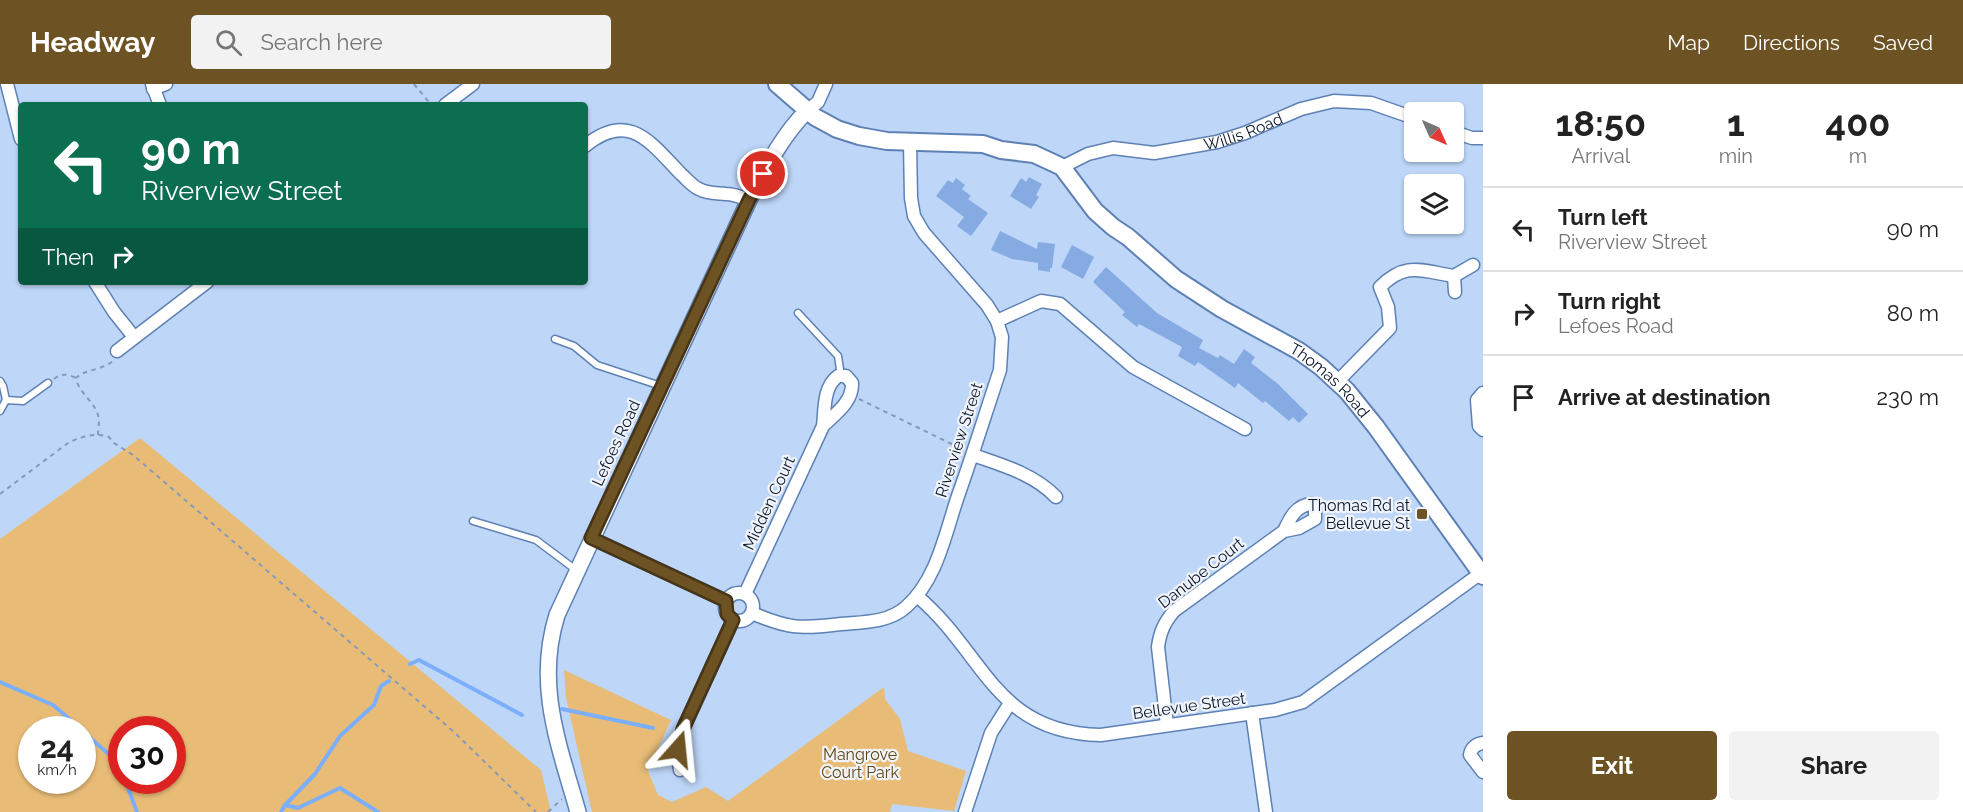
<!DOCTYPE html>
<html lang="en">
<head>
<meta charset="utf-8">
<style>
	:root { --surface:#fff; --page:#f2f2f2; --text:#222; --muted:#767676; --line:#e0e0e0; --accent:#6d5224 }
	body { margin:0; font-family:Raleway,sans-serif; background:var(--page); color:var(--text); height:100vh; display:flex; flex-direction:column; font-size:22px; white-space:nowrap }
	* { box-sizing:border-box; margin:0 }
	p { font-size:20px; color:var(--muted) }
	.icon { flex:none; width:33px; height:33px; fill:none; stroke:currentColor; stroke-width:2; stroke-linecap:round; stroke-linejoin:round }
	.map { position:relative; flex:1; overflow:hidden }
	.side { display:flex; flex-direction:column; background:var(--surface); width:480px }
	.side>* { flex:none }
	.hud { position:absolute; left:18px; top:18px; width:570px; height:183px; border-radius:6px; box-shadow:0 2px 4px #0004; background:#0b6e4f; color:#fff; overflow:hidden }
	.needle { width:39px; rotate:135deg }
	.fabs { position:absolute; left:1404px; top:18px; display:grid; gap:12px }
	.fabs a { display:grid; place-items:center; width:60px; height:60px; border-radius:6px; background:var(--surface); box-shadow:0 2px 4px #0004; font-size:30px }
	.speed { position:absolute; left:18px; top:632px; display:flex; gap:12px; font-size:30px; font-weight:700; text-align:center }
	.speed>* { display:grid; place-content:center; width:78px; height:78px; border-radius:50%; background:var(--surface); box-shadow:0 2px 4px #0004; line-height:1 }
	.speed small { font-size:15px; font-weight:400 }
	.speed .limit { border:9px solid #d22; background:#fff; color:#111 }
	.pin { position:absolute; display:grid; place-items:center; width:51px; height:51px; color:#fff; margin:-26px; border:3px solid #fff; border-radius:50%; box-shadow:0 2px 6px #0007 }
	.me { position:absolute; width:66px; margin:-33px; rotate:18deg; stroke-linejoin:round; filter:drop-shadow(0 0 4px #0008) }
	.turn { display:flex; align-items:center; gap:21px; height:126px; padding:0 24px; font-size:27px }
	.turn .icon { width:78px; height:78px; stroke-width:2.5 }
	.turn b { display:block; font-size:42px; line-height:51px }
	.then { display:flex; align-items:center; height:57px; padding:0 24px; background:#0003; gap:12px; font-size:22px }
	.eta { display:flex; justify-content:space-evenly; align-items:center; height:102px; text-align:center }
	.eta b { font-size:36px; font-weight:700; line-height:42px }
	.action { display:flex; gap:12px; margin-top:auto; padding:12px 24px }
	.action a { flex:1; height:69px; border-radius:6px; background:var(--accent); color:#fff; font-size:24px; font-weight:700; line-height:69px; text-align:center }
	.action a+a { background:var(--page); color:var(--text) }
	ul { padding:0; list-style:none }
	li { display:flex; align-items:center; gap:18px; height:84px; padding:0 24px; border-top:2px solid var(--line) }
	li div { flex:1 }
	li b { display:block; font-size:22px }
	li em { font-style:normal }
	header { display:flex; align-items:center; gap:36px; box-sizing:border-box; height:84px; padding:0 30px; background:var(--accent); color:#fff }
	header strong { font-size:28px }
	nav { display:flex; gap:33px; margin-inline-start:auto; font-size:21px }
	.search { width:420px; height:54px; background:var(--page); display:flex; align-items:center; gap:15px; box-sizing:border-box; padding:0 21px; border-radius:6px; color:var(--muted); font-size:22px }
	main { display:flex; flex:1; min-height:0 }
	.map>svg:first-child { display:block }
</style>
</head>
<body>
<header>
<strong>Headway</strong>
<div class="search"><svg class="icon" aria-label="search" viewBox="0 0 24 24"><circle cx="10" cy="10" r="6"/><path d="M15 15l6 6"/></svg>Search here</div>
<nav><a>Map</a><a>Directions</a><a>Saved</a></nav>
</header>
<main>
<div class="map">
<svg width="1483" height="728" viewBox="0 0 1483 728">
	<rect width="100%" height="100%" fill="#bed6f8"/>
	<g fill="#e8bc76" fill-rule="evenodd">
		<path d="M140,354L541,686L551,728H0V455ZM32,645H82V696H32ZM122,645H172V696H122Z"/>
		<polygon points="564,586 671,636 648,687 658,711 672,718 706,703 728,717 884,603 885,615 900,635 908,667 966,687 954,727 892,720 890,728 592,728 566,614"/>
	</g>
	<g fill="none" stroke-linecap="round" stroke-linejoin="round">
		<g stroke="#7baffc" stroke-width="4">
			<polyline points="410,580 419,576 522,631"/>
			<polyline points="0,598 53,621 81,645"/>
			<polyline points="562,625 653,644"/>
			<polyline points="82,647 119,679 122,686"/>
			<polyline points="125,696 137,728"/>
			<polyline points="285,721 315,690 340,652 374,621 381,602 389,597"/>
			<polyline points="281,728 285,721 298,724 340,704 378,728"/>
		</g>
	</g>
	<g fill="#86abe2">
		<polygon points="1029,93 1042,100 1036,111 1039,113 1031,125 1010,112 1021,94 1026,98"/>
		<polygon points="956,94 965,101 962,105 971,112 968,115 988,129 971,152 957,142 964,133 936,112 948,96 953,99"/>
		<polygon points="1000,147 1037,165 1038,158 1055,160 1052,184 1050,184 1050,188 1038,186 1038,179 1012,175 991,166"/>
		<polygon points="1072,161 1094,173 1083,195 1061,183"/>
		<polygon points="1106,183 1157,229 1203,256 1199,264 1218,274 1220,271 1234,280 1244,265 1255,273 1251,279 1278,300 1308,330 1299,339 1293,333 1289,337 1265,317 1263,319 1238,299 1235,304 1198,278 1195,282 1178,272 1182,263 1139,240 1137,243 1122,231 1125,228 1093,198"/>
	</g>
	<g fill="none" stroke-linecap="round" stroke-linejoin="round">
		<g stroke="#5d81b5" stroke-width="9">
			<g id="service">
				<polyline points="798,229 838,272 841,292"/>
				<polyline points="555,255 574,262 597,281 661,302"/>
				<polyline points="0,297 3,302 6,316 0,327"/>
				<polyline points="6,316 23,317 48,299"/>
				<polyline points="473,437 536,456 576,486"/>
			</g>
		</g>
		<g stroke="#5d81b5" stroke-width="15">
			<g id="minor">
				<polyline points="7,0 21,55"/>
				<polyline points="152,0 160,21"/>
				<polyline points="153,5 166,0"/>
				<polyline points="445,21 473,0"/>
				<polyline points="807,27 818,18 826,0"/>
				<polyline points="1454,48 1472,54 1483,54"/>
				<path d="M585,62C629,26 650,58 681,90C687,95 692,102 699,105C708,110 717,109 726,110C734,110 741,113 749,116"/>
				<path id="s1" d="M1062,83L1088,70L1113,64L1154,69L1217,58L1245,49L1301,25L1334,17L1371,19L1414,34"/>
				<polyline points="1454,192 1473,181"/>
				<polyline points="95,198 114,228 134,253"/>
				<polyline points="997,237 1041,217 1060,220 1133,283 1245,345"/>
				<polyline points="117,267 207,198"/>
				<path d="M1337,298L1390,244L1388,223L1380,203C1406,177 1421,187 1454,192L1455,208"/>
				<polyline points="1483,309 1477,316 1479,342 1483,346"/>
				<path d="M973,371C1002,381 1034,390 1056,413"/>
				<polyline points="591,454 726,517"/>
				<circle cx="739" cy="523" r="14"/>
				<path d="M745,510L823,342C825,325 823,303 838,292H846L852,299C853,318 835,330 823,342"/>
				<path d="M917,512C985,569 994,649 1101,651L1275,626L1303,618L1481,489"/>
				<path d="M752,529C789,545 801,545 841,540C863,538 888,539 906,523C937,496 945,450 958,412C973,370 986,328 1000,286L1002,253L997,237L987,221L924,149L914,132L911,114L910,58"/>
				<polyline points="1252,629 1266,728"/>
				<path d="M1167,641L1158,563C1160,548 1164,539 1174,527L1284,447L1299,444L1315,435V423L1312,420C1296,421 1290,434 1284,447"/>
				<path d="M1483,659C1476,660 1471,664 1470,671L1483,688"/>
				<polyline points="680,686 677,665 683,645 733,536"/>
				<polyline points="965,728 991,649 1010,619"/>
			</g>
		</g>
		<g stroke="#5d81b5" stroke-width="18">
			<path id="tertiary" d="M578,728C559,661 535,601 557,531L749,116C765,86 782,51 807,27"/>
		</g>
		<g stroke="#5d81b5" stroke-width="20">
			<g id="secondary">
				<path id="s2" d="M777,0L815,33L837,45L859,52L887,57L983,60L1001,66L1034,70L1062,83L1095,127L1113,143L1128,153L1176,195L1222,225L1299,267L1321,283L1347,307L1376,343L1483,492"/>
			</g>
		</g>
		<g stroke="#869ab8" stroke-width="2" stroke-dasharray="4.5 4.5" stroke-linecap="butt">
			<polyline points="414,0 431,21"/>
			<path d="M54,295C61,289 68,290 76,294"/>
			<polyline points="859,315 962,365"/>
			<path d="M98,351C98,344 100,337 98,331C94,317 78,308 76,294C85,285 100,287 113,277"/>
			<path d="M0,410L68,359C80,353 96,348 109,353L114,359L133,371L454,648L536,728"/>
			<polyline points="548,728 562,715"/>
		</g>
		<use href="#service" stroke="#fff" stroke-width="6"/>
		<use href="#minor" stroke="#fff" stroke-width="12"/>
		<use href="#tertiary" stroke="#fff" stroke-width="15"/>
		<use href="#secondary" stroke="#fff" stroke-width="16"/>
	</g>
	<g fill="none" stroke-linecap="round" stroke-linejoin="round">
		<g stroke="#473517" stroke-width="15">
			<polyline id="route" points="678,665 683,645 733,536 727,530 726,517 591,454 749,116 763,90"/>
		</g>
		<use href="#route" stroke="#6d5224" stroke-width="10"/>
	</g>
	<rect fill="#6d5224" stroke="#f1f5fb" stroke-width="2" x="1416" y="424" width="12" height="12" rx="3"/>
	<g text-anchor="middle" dominant-baseline="central" stroke-width="4.5" stroke-linejoin="round" paint-order="stroke">
		<g font-size="16" fill="#0a172c" stroke="#f1f5fb">
			<text stroke="none"><textPath href="#s1" startOffset="188">Willis Road</textPath></text>
			<text stroke="none"><textPath href="#s2" startOffset="652">Thomas Road</textPath></text>
			<text transform="translate(959 356) rotate(-72)">Riverview Street</text>
			<text transform="translate(616 359) rotate(-65)">Lefoes Road</text>
			<text transform="translate(769 419) rotate(-65)">Midden Court</text>
			<text transform="translate(1201 489) rotate(-38)">Danube Court</text>
			<text transform="translate(1189 622) rotate(-8)">Bellevue Street</text>
		</g>
		<g font-size="16" fill="#0a172c" stroke="#f1f5fb" text-anchor="end">
			<text x="1410" y="421">Thomas Rd at<tspan x="1410" dy="18">Bellevue St</tspan></text>
		</g>
		<g font-size="16" fill="#604512" stroke="#f1f5fb">
			<text x="860" y="670">Mangrove<tspan x="860" dy="18">Court Park</tspan></text>
		</g>
	</g>
</svg>
<div class="fabs">
<a><svg class="needle" viewBox="-14 -14 28 28"><path d="M0-13l5 13h-10z" fill="#e53935"/><path d="M0 13l5-13h-10z" fill="#767676"/></svg></a>
<a><svg class="icon" aria-label="layers" viewBox="0 0 24 24"><path d="M12 4l9 5-9 5-9-5zM3 14l9 5 9-5"/></svg></a>
</div>
<div class="speed"><div>24<small>km/h</small></div><div class="limit">30</div></div>
<div class="pin" style="left:763px;top:90px;background:#d93025"><svg class="icon" aria-label="arrive" viewBox="0 0 24 24"><path d="M6 21V4h12l-3 4 3 4H6"/></svg></div>
<svg class="me" style="left:678px;top:665px" viewBox="-20 -20 40 40"><path d="M0-17L14 15 0 8-14 15z" fill="#6d5224" stroke="#fff" stroke-width="4"/></svg>
<div class="hud">
<div class="turn"><svg class="icon" aria-label="left" viewBox="0 0 24 24"><path d="M17 20v-9H6M10 6l-5 5 5 5"/></svg><div><b>90 m</b>Riverview Street</div></div>
<div class="then">Then<svg class="icon" aria-label="right" viewBox="0 0 24 24"><path d="M7 20v-9h11M14 6l5 5-5 5"/></svg></div>
</div>
</div>
<section class="side">
<div class="eta">
<div><b>18:50</b><p>Arrival</p></div>
<div><b>1</b><p>min</p></div>
<div><b>400</b><p>m</p></div>
</div>
<ul>
<li><svg class="icon" aria-label="left" viewBox="0 0 24 24"><path d="M17 20v-9H6M10 6l-5 5 5 5"/></svg><div><b>Turn left</b><p>Riverview Street</p></div><em>90 m</em></li>
<li><svg class="icon" aria-label="right" viewBox="0 0 24 24"><path d="M7 20v-9h11M14 6l5 5-5 5"/></svg><div><b>Turn right</b><p>Lefoes Road</p></div><em>80 m</em></li>
<li><svg class="icon" aria-label="arrive" viewBox="0 0 24 24"><path d="M6 21V4h12l-3 4 3 4H6"/></svg><div><b>Arrive at destination</b></div><em>230 m</em></li>
</ul>
<div class="action"><a>Exit</a><a>Share</a></div>
</section>
</main>
</body>
</html>
